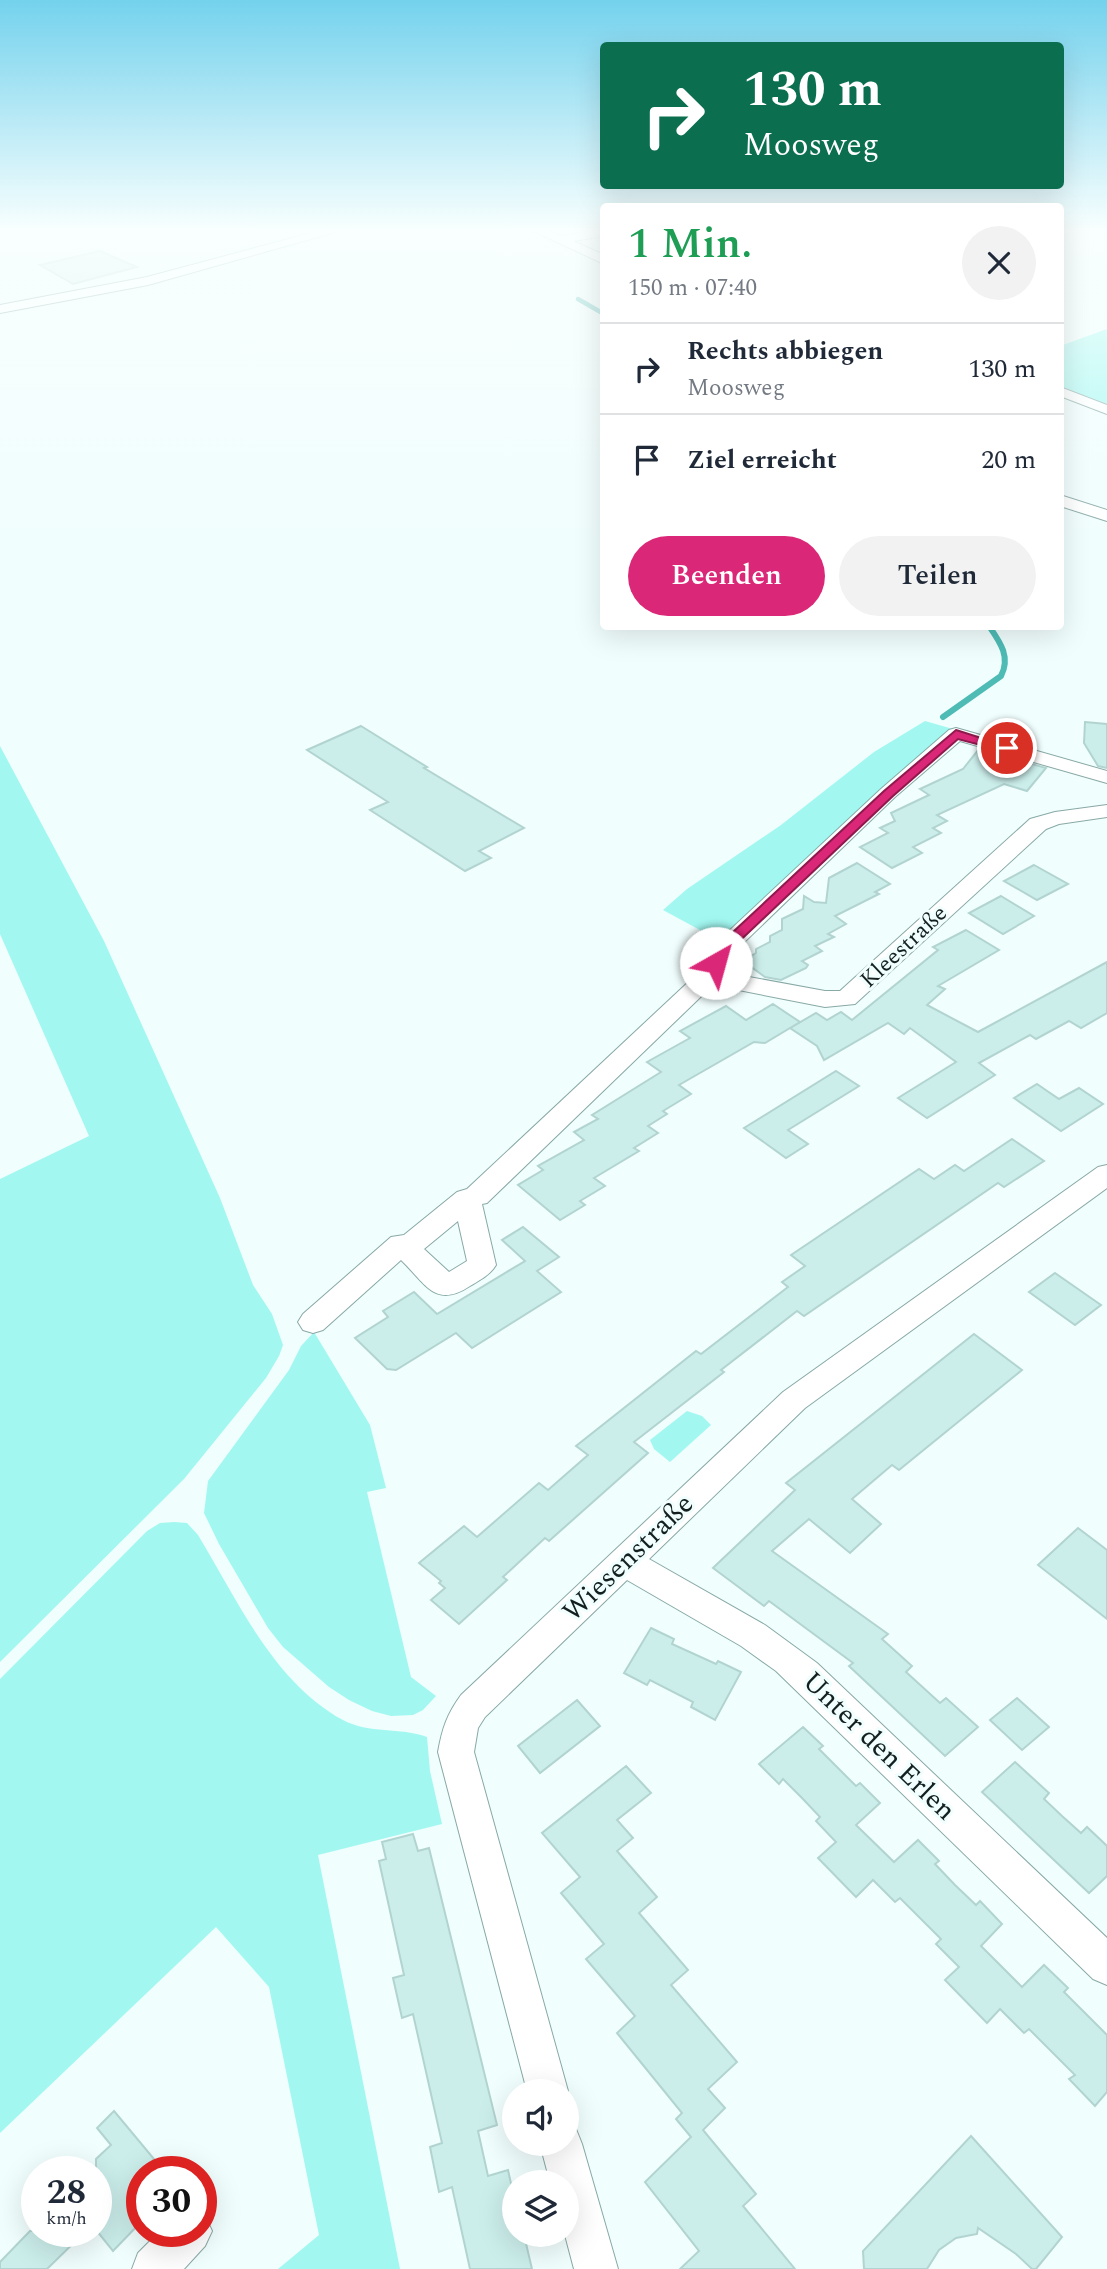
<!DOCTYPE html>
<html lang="de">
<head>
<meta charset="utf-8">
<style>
	:root { --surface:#fff; --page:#f2f2f3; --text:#1f2937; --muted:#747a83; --line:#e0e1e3; --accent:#db2777 }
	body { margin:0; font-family:Spectral,serif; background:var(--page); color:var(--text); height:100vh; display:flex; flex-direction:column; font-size:26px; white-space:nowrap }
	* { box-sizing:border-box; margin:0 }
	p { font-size:23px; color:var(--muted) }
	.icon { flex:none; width:38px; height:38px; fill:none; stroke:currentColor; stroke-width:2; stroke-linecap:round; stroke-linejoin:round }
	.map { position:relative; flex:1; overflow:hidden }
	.drawer { position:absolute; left:600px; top:203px; width:464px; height:427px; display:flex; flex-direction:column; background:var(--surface); border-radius:7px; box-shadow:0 7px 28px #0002 }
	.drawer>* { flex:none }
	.hud { position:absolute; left:600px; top:42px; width:464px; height:147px; border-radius:7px; box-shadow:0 7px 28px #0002; background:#0b6e4f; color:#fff; overflow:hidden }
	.controls { position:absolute; left:502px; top:2079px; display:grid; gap:14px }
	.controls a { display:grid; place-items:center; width:77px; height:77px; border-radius:50%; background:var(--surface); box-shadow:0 7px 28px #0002; font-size:35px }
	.speed { position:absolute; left:21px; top:2156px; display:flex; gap:14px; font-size:35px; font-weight:700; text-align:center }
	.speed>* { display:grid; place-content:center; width:91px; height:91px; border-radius:50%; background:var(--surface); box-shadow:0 7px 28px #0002; line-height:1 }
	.speed small { font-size:18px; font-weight:400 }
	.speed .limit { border:10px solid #d22; background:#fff; color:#111 }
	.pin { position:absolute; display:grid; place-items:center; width:60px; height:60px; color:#fff; margin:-30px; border:4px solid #fff; border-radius:50%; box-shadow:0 2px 7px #0007 }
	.me { position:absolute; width:77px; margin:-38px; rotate:38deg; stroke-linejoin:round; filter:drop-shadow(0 0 5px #0008) }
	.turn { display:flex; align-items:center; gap:24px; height:147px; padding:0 28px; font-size:32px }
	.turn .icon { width:91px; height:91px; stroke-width:2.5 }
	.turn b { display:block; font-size:49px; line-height:60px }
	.round { display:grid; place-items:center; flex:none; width:74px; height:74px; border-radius:37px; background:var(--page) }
	.head { display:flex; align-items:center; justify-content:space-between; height:119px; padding:0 28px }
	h1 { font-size:42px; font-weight:600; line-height:52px; color:#1e9e55 }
	.action { display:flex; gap:14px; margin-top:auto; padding:14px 28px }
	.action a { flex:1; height:80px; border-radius:42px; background:var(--accent); color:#fff; font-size:28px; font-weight:600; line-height:80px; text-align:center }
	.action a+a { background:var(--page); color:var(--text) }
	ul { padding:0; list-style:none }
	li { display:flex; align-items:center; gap:21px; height:91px; padding:0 28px; border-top:2px solid var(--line) }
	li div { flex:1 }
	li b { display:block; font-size:26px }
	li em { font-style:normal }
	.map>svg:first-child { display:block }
</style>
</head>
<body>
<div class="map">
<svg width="1107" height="2269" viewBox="0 0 1107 2269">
	<rect width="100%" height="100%" fill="#f0fefd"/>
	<g fill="#a2f8f1">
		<polygon points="1107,329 1107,407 1061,389 1060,346"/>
		<polygon points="925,721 953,729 721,939 711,936 663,910 687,889 781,825 874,752"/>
		<polygon points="0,746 104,941 220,1198 253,1285 272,1314 283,1345 279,1356 266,1378 184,1479 0,1662 0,1179 89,1136 0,934"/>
		<polygon points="314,1332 370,1425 386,1488 367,1492 411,1677 436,1696 423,1710 413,1715 391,1716 372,1711 349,1700 329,1687 283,1647 268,1628 219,1544 204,1513 208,1481 289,1370 301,1346"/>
		<polygon points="687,1411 702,1416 711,1425 670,1462 654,1449 650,1440"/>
		<path d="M174,1522L187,1523L198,1535C237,1599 273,1682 343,1720C369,1734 400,1727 427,1737L430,1771L442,1824L318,1855L400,2269H278L319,2235L269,1987L216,1927L0,2133V1679L147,1531L160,1523Z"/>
	</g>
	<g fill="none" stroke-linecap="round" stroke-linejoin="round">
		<polyline stroke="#4ebbb5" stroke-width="4.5" points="578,299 604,314"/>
		<path stroke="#4ebbb5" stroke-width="6" d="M943,717L1001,676C1011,657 1000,642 989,626"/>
	</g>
	<g fill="#cbeeeb" stroke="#b2d4d1" stroke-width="2">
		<polygon points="100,251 137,267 73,284 40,265"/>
		<polygon points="1085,722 1107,724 1107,768 1098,766 1084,743"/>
		<polygon points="361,726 427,767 424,768 524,828 479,851 491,858 465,871 370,810 388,802 307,750"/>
		<polygon points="979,749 1046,768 1027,791 1004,784 937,815 947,821 933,828 941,833 913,847 922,853 892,868 860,847 888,833 880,828 895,821 891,813 929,795 920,789 963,769"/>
		<polygon points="857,863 890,884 875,892 879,894 835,916 846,924 828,934 834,937 815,946 822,951 802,961 808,965 806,968 781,980 765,977 743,961 756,953 756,949 770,942 770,936 782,930 782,919 803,909 804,896 814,902 826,903 829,878"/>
		<polygon points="1034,865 1068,884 1037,900 1004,881"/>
		<polygon points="1001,896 1034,916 1003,934 969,913"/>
		<polygon points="966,930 999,950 938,986 945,989 927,1005 978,1032 1107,962 1107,1013 1081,1028 1069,1021 1036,1039 1030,1035 979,1063 995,1075 927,1118 898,1098 956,1062 910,1028 904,1034 888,1023 824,1060 817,1046 790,1028 816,1013 827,1020 841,1012 852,1020 938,950 933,947"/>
		<polygon points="773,1004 800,1022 765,1043 754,1042 679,1085 691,1094 663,1111 667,1114 648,1126 658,1133 634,1148 639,1151 594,1178 605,1186 580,1201 585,1205 560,1220 518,1185 543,1170 538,1166 584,1140 574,1132 598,1119 592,1115 661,1072 647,1062 690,1038 680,1031 726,1006 746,1020"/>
		<polygon points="836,1071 859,1086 788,1130 808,1144 786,1158 744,1128"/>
		<polygon points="1037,1084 1059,1099 1079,1088 1103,1104 1061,1131 1014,1098"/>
		<polygon points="1012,1139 1044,1161 1004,1187 998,1183 804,1316 797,1311 721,1370 724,1372 634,1442 648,1453 549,1541 545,1538 503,1577 507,1580 459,1624 431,1600 445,1588 439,1583 441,1581 419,1563 464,1526 477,1537 539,1483 548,1490 588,1455 576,1446 696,1351 701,1354 788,1287 782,1282 805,1266 791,1255 919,1169 934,1179 955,1165 964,1171"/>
		<polygon points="523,1227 559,1257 537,1271 561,1292 472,1348 456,1333 396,1370 387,1369 355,1338 388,1317 383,1311 414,1292 437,1314 525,1261 502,1240"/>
		<polygon points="1055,1273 1101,1305 1075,1325 1029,1292"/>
		<polygon points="974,1334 1022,1370 899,1470 892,1465 852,1499 881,1524 850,1553 809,1519 772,1551 888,1634 882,1639 912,1666 906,1672 940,1703 946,1698 978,1727 945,1756 849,1666 853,1663 769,1601 764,1606 713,1568 795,1490 786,1483"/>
		<polygon points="1078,1528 1107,1550 1107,1619 1038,1565"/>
		<polygon points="651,1628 674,1639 672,1644 716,1664 718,1661 741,1672 715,1720 691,1707 693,1702 650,1680 647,1685 624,1673"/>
		<polygon points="1017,1698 1049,1727 1022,1750 990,1720"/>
		<polygon points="577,1700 600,1726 540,1773 518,1746"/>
		<polygon points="803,1727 823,1746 819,1749 856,1786 860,1783 880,1803 856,1825 894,1862 918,1840 939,1861 935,1864 955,1885 976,1905 980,1901 1002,1924 981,1946 1022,1987 1044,1965 1068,1988 1064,1992 1107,2035 1107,2092 1095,2106 1069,2079 1075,2075 1029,2029 1024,2033 1000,2009 987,2023 945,1980 959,1967 936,1944 941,1939 900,1898 895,1902 873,1880 856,1897 818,1858 836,1842 816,1821 820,1817 802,1798 783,1779 779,1784 759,1764"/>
		<polygon points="1015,1762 1049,1793 1044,1799 1062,1816 1081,1833 1087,1827 1107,1846 1107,1876 1089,1893 982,1792"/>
		<polygon points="626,1766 651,1793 617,1820 633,1838 617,1851 657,1897 639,1913 688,1970 671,1985 737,2062 708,2089 725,2108 703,2130 756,2194 743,2206 795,2269 680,2269 699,2251 645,2182 691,2137 676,2119 682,2113 617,2033 635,2016 586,1959 604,1944 561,1893 580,1877 542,1833"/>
		<polygon points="413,1834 418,1851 429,1848 497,2125 478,2131 488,2176 508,2170 514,2197 514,2235 524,2235 532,2269 470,2269 452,2187 439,2192 430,2147 442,2143 413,2014 402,2018 393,1978 404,1975 379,1861 386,1859 382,1842"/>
		<polygon points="114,2111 154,2159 142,2172 142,2221 113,2251 96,2230 96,2159 111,2145 97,2128"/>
		<polygon points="971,2136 1062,2237 1036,2269 1032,2269 1016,2254 978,2228 977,2234 956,2238 939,2250 927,2269 864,2269 863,2251"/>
		<polygon points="30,2231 86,2231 47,2269 0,2269 0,2262"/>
	</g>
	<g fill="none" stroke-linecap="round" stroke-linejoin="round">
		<g stroke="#88a9a6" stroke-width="2">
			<g id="minor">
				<polygon points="326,229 346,229 148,285 0,313 0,305 147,277"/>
				<polygon points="529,229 545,229 561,236 604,229 604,236 573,241 604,255 604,264"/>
				<polygon points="1060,387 1107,405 1107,414 1060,396"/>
				<polygon points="1060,495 1107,510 1107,521 1060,506"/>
				<path d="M956,728L1107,771V783L960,741L895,797L733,953L722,972L825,991H840L1030,819L1055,812L1107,805V817L1059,824L1046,829L855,1004L825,1007L713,985L487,1203L482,1204L496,1265C490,1275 480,1280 470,1286C435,1309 426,1284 401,1260L323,1330L313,1333L303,1330L298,1322L303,1314L391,1237L404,1235L457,1192L467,1189L698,973L715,944L881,789L949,730ZM458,1221L467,1261L449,1272L424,1249Z"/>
				<path d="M1107,1165V1188L805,1408L649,1559L765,1625L817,1663L1107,1938V1985L1093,1979L776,1671L741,1646L627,1580L485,1717L478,1728L474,1752L568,2091H527L438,1752C442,1729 447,1714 461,1695L783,1392L1098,1167Z"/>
				<polygon points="567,2125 576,2129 582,2144 618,2269 574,2269 565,2235 567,2235 567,2182 550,2182 540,2144 567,2144"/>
				<polygon points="201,2214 205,2216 212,2231 205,2246 184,2269 132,2269 138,2253 160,2231 201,2231"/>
			</g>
		</g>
		<use href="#minor" fill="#fff" fill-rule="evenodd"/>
	</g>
	<linearGradient id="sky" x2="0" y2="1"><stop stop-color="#74d2ed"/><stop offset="0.42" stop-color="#f8fffe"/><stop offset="1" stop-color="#f8fffe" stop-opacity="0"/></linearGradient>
	<rect width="1107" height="547" fill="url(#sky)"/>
	<polygon fill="#db2777" stroke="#8e194d" stroke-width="2" points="956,730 1013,748 1007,752 958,739 893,796 729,951 721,966 711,966 708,963 718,946 884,791"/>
	<g text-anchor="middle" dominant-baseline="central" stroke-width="6" stroke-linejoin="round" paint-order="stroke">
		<g font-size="23" fill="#13201f" stroke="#f0fefd">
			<text transform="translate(904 947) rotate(-43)">Kleestraße</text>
		</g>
		<g font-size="28" fill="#13201f" stroke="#f0fefd">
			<text transform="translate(628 1558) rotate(-44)">Wiesenstraße</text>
			<text transform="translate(879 1746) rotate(44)">Unter den Erlen</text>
		</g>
	</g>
</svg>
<div class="controls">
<a><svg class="icon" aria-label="sound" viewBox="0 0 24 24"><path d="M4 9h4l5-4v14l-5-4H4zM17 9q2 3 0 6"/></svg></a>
<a><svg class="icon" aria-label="layers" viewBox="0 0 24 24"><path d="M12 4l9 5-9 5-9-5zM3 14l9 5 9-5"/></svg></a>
</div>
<div class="speed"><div>28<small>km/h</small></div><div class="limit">30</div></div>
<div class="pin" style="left:1007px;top:748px;background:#d93025"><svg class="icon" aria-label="arrive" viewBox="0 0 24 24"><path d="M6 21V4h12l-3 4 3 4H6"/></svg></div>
<svg class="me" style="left:716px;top:963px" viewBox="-20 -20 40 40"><circle r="19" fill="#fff"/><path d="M0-13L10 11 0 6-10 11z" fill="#db2777"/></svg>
<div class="hud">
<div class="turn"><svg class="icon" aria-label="right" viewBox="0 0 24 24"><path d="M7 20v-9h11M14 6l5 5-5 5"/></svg><div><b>130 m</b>Moosweg</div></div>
</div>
<section class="drawer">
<div class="head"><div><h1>1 Min.</h1><p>150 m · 07:40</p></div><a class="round"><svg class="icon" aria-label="close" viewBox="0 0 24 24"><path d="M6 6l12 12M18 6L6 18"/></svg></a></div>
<ul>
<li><svg class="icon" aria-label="right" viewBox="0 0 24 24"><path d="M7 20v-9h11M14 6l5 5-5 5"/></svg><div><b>Rechts abbiegen</b><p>Moosweg</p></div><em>130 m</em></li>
<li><svg class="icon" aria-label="arrive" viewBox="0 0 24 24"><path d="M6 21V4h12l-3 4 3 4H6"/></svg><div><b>Ziel erreicht</b></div><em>20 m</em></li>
</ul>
<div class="action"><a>Beenden</a><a>Teilen</a></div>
</section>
</div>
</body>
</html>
